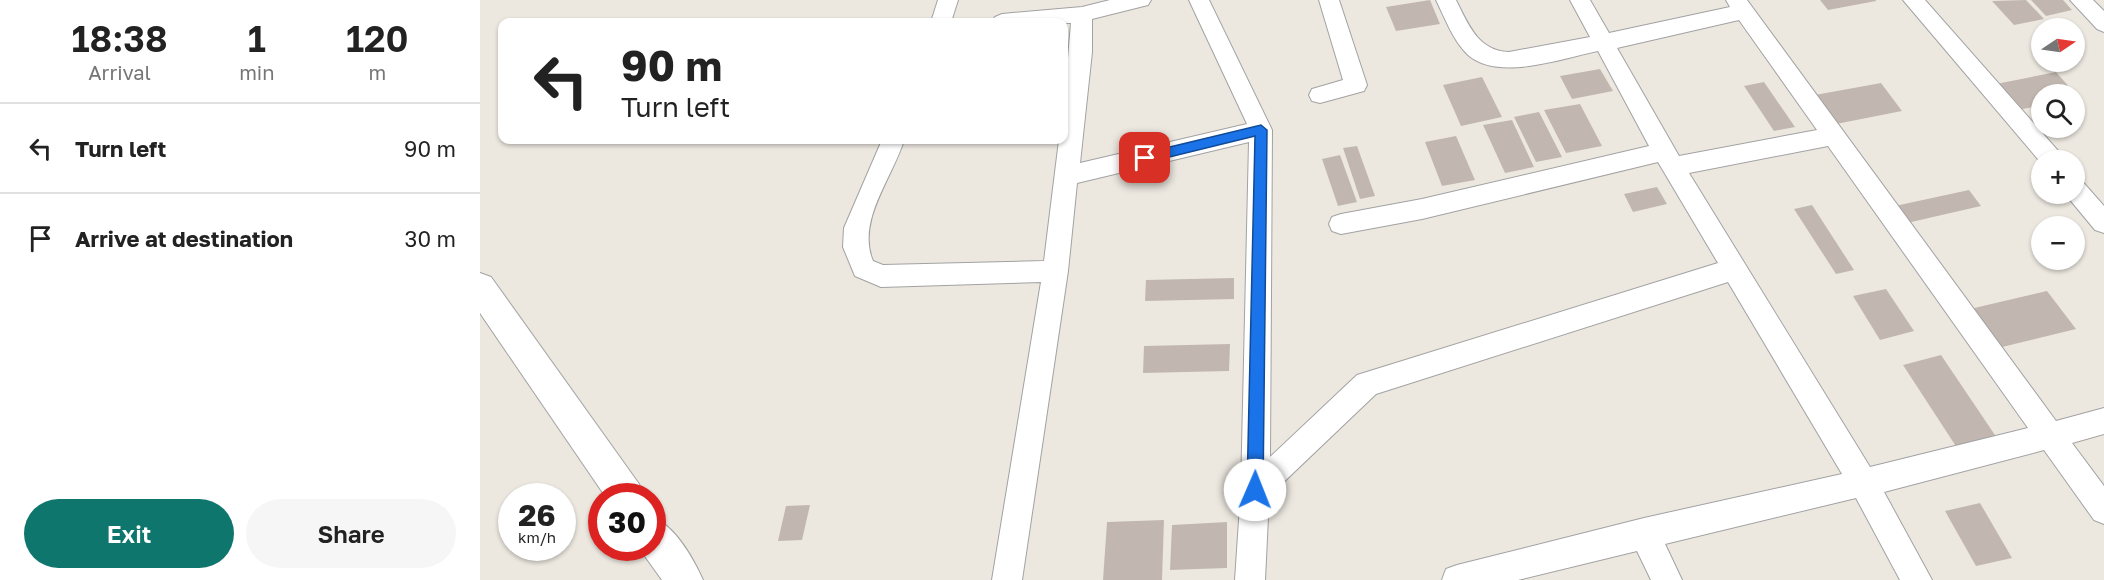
<!DOCTYPE html>
<html lang="en">
<head>
<meta charset="utf-8">
<style>
	:root { --surface:#fff; --page:#f6f6f6; --text:#222; --muted:#767676; --line:#e0e0e0; --accent:#0f766e }
	body { margin:0; font-family:"Golos Text",sans-serif; background:var(--page); color:var(--text); height:100vh; display:flex; flex-direction:column; font-size:22px; white-space:nowrap }
	* { box-sizing:border-box; margin:0 }
	p { font-size:20px; color:var(--muted) }
	.icon { flex:none; width:33px; height:33px; fill:none; stroke:currentColor; stroke-width:2; stroke-linecap:round; stroke-linejoin:round }
	.map { position:relative; flex:1; overflow:hidden }
	.details { display:flex; flex-direction:column; background:var(--surface); width:480px }
	.details>* { flex:none }
	.hud { position:absolute; left:18px; top:18px; width:570px; height:126px; border-radius:12px; box-shadow:0 2px 4px #0004; background:#fff; color:var(--text); overflow:hidden }
	.needle { width:39px; rotate:77deg }
	.controls { position:absolute; left:1551px; top:18px; display:grid; gap:12px }
	.controls a { display:grid; place-items:center; width:54px; height:54px; border-radius:50%; background:var(--surface); box-shadow:0 2px 4px #0004; font-size:30px }
	.speed { position:absolute; left:18px; top:483px; display:flex; gap:12px; font-size:30px; font-weight:700; text-align:center }
	.speed>* { display:grid; place-content:center; width:78px; height:78px; border-radius:50%; background:var(--surface); box-shadow:0 2px 4px #0004; line-height:1 }
	.speed small { font-size:15px; font-weight:400 }
	.speed .limit { border:9px solid #d22; background:#fff; color:#111 }
	.pin { position:absolute; display:grid; place-items:center; width:51px; height:51px; color:#fff; margin:-26px; border-radius:12px; box-shadow:0 3px 9px #0006 }
	.me { position:absolute; width:66px; margin:-33px; rotate:1deg; stroke-linejoin:round; filter:drop-shadow(0 0 4px #0008) }
	.turn { display:flex; align-items:center; gap:21px; height:126px; padding:0 24px; font-size:27px }
	.turn .icon { width:78px; height:78px; stroke-width:2.5 }
	.turn b { display:block; font-size:42px; line-height:51px }
	.eta { display:flex; justify-content:space-evenly; align-items:center; height:102px; text-align:center }
	.eta b { font-size:36px; font-weight:600; line-height:42px }
	.button { display:flex; gap:12px; margin-top:auto; padding:12px 24px }
	.button a { flex:1; height:69px; border-radius:36px; background:var(--accent); color:#fff; font-size:24px; font-weight:600; line-height:69px; text-align:center }
	.button a+a { background:var(--page); color:var(--text) }
	ul { padding:0; list-style:none }
	li { display:flex; align-items:center; gap:18px; height:90px; padding:0 24px; border-top:2px solid var(--line) }
	li div { flex:1 }
	li b { display:block; font-size:22px }
	li em { font-style:normal }
	main { display:flex; flex:1; min-height:0 }
	.map>svg:first-child { display:block }
</style>
</head>
<body>
<main>
<section class="details">
<div class="eta">
<div><b>18:38</b><p>Arrival</p></div>
<div><b>1</b><p>min</p></div>
<div><b>120</b><p>m</p></div>
</div>
<ul>
<li><svg class="icon" aria-label="left" viewBox="0 0 24 24"><path d="M17 20v-9H6M10 6l-5 5 5 5"/></svg><div><b>Turn left</b></div><em>90 m</em></li>
<li><svg class="icon" aria-label="arrive" viewBox="0 0 24 24"><path d="M6 21V4h12l-3 4 3 4H6"/></svg><div><b>Arrive at destination</b></div><em>30 m</em></li>
</ul>
<div class="button"><a>Exit</a><a>Share</a></div>
</section>
<div class="map">
<svg width="1624" height="580" viewBox="0 0 1624 580">
	<rect width="100%" height="100%" fill="#ece8e0"/>
	<g fill="#c1b7b0">
		<polygon points="950,0 960,24 916,31 906,7"/>
		<polygon points="1340,0 1396,0 1396,1 1348,10"/>
		<polygon points="1546,0 1564,19 1534,25 1512,1"/>
		<polygon points="1551,0 1583,0 1592,10 1566,16"/>
		<polygon points="1120,69 1133,91 1092,99 1080,76"/>
		<polygon points="1576,72 1599,98 1594,98 1594,94 1562,94 1562,105 1533,111 1511,85"/>
		<polygon points="1002,77 1022,117 981,126 963,85"/>
		<polygon points="1284,82 1315,127 1294,131 1264,86"/>
		<polygon points="1401,83 1422,111 1356,124 1335,95"/>
		<polygon points="1100,104 1122,146 1086,153 1064,110"/>
		<polygon points="1059,112 1082,157 1056,162 1034,117"/>
		<polygon points="1032,120 1054,167 1025,173 1003,125"/>
		<polygon points="976,136 995,180 962,186 945,142"/>
		<polygon points="877,146 895,196 880,199 863,148"/>
		<polygon points="860,155 877,202 858,206 842,159"/>
		<polygon points="1177,187 1187,204 1153,212 1144,194"/>
		<polygon points="1489,190 1501,206 1427,223 1415,206"/>
		<polygon points="1332,205 1374,270 1356,274 1314,209"/>
		<polygon points="754,278 754,299 665,301 666,280"/>
		<polygon points="1406,289 1434,331 1400,340 1373,296"/>
		<polygon points="1567,291 1596,329 1518,348 1490,309"/>
		<polygon points="750,344 749,371 663,373 664,346"/>
		<polygon points="1461,355 1521,444 1481,454 1423,365"/>
		<polygon points="1500,503 1532,558 1496,566 1465,511"/>
		<polygon points="330,505 322,540 298,541 306,506"/>
		<polygon points="684,520 682,580 623,580 627,522"/>
		<polygon points="747,522 747,568 690,570 692,525"/>
	</g>
	<g fill="none" stroke-linecap="round" stroke-linejoin="round">
		<g stroke="#a2a2a2" stroke-width="2">
			<g id="minor">
				<polygon points="458,0 478,0 471,22 451,22"/>
				<path d="M630,0H671L668,5L612,19V52L600,163L767,124L709,0H729L792,130L790,457L877,375L1238,263L1178,162L942,219L861,234L852,231L849,224L852,217L861,214L942,199L1169,146L1118,51C1082,58 1019,82 988,55C973,41 965,18 956,0H976C988,24 998,51 1029,52L1110,37L1090,0H1110L1129,33L1250,7L1246,0H1267L1576,421L1624,408V434L1592,443L1624,486V524L1614,520L1564,450L1404,492L1452,580H1420L1376,498L1185,544L1202,580H1171L1157,551L1038,580H962L966,569L977,565L1164,518L1362,474L1248,282L896,394L789,496L785,580H755L761,490L769,142L597,183L588,271L542,580H512L561,282L401,287L375,276L363,247L364,228L402,140H424C413,177 376,221 393,261L403,265L564,261L579,140H584V105L591,23L511,22L515,17L522,14L602,7ZM1259,20L1337,130L1199,156L1137,48ZM1348,146L1548,428L1390,467L1209,173Z"/>
				<polygon points="839,0 859,0 887,85 884,91 840,103 832,101 829,95 832,89 863,80"/>
				<polygon points="1423,0 1445,0 1580,153 1583,160 1562,160 1562,164"/>
				<polygon points="1590,0 1613,0 1624,11 1624,32 1617,29"/>
				<polygon points="1594,179 1602,181 1624,206 1624,233 1615,230 1586,195 1594,194"/>
			</g>
		</g>
		<g stroke="#a2a2a2" stroke-width="2">
			<g id="tertiary">
				<polygon points="0,273 11,277 159,484 164,496 125,496 0,313"/>
				<path d="M172,517C195,526 213,558 223,580H182L159,548H172Z"/>
			</g>
		</g>
		<use href="#minor" fill="#fff" fill-rule="evenodd"/>
		<use href="#tertiary" fill="#fff" fill-rule="evenodd"/>
	</g>
	<polygon fill="#1a73e8" stroke="#114b97" stroke-width="1.5" points="781,125 787,130 783,490 781,496 775,498 770,496 767,490 775,136 665,163 659,158 665,153"/>
</svg>
<div class="controls">
<a><svg class="needle" viewBox="-14 -14 28 28"><path d="M0-13l5 13h-10z" fill="#e53935"/><path d="M0 13l5-13h-10z" fill="#767676"/></svg></a>
<a><svg class="icon" aria-label="search" viewBox="0 0 24 24"><circle cx="10" cy="10" r="6"/><path d="M15 15l6 6"/></svg></a>
<a>+</a>
<a>−</a>
</div>
<div class="speed"><div>26<small>km/h</small></div><div class="limit">30</div></div>
<div class="pin" style="left:665px;top:158px;background:#d93025"><svg class="icon" aria-label="arrive" viewBox="0 0 24 24"><path d="M6 21V4h12l-3 4 3 4H6"/></svg></div>
<svg class="me" style="left:775px;top:490px" viewBox="-20 -20 40 40"><circle r="19" fill="#fff"/><path d="M0-13L10 11 0 6-10 11z" fill="#1a73e8"/></svg>
<div class="hud">
<div class="turn"><svg class="icon" aria-label="left" viewBox="0 0 24 24"><path d="M17 20v-9H6M10 6l-5 5 5 5"/></svg><div><b>90 m</b>Turn left</div></div>
</div>
</div>
</main>
</body>
</html>
